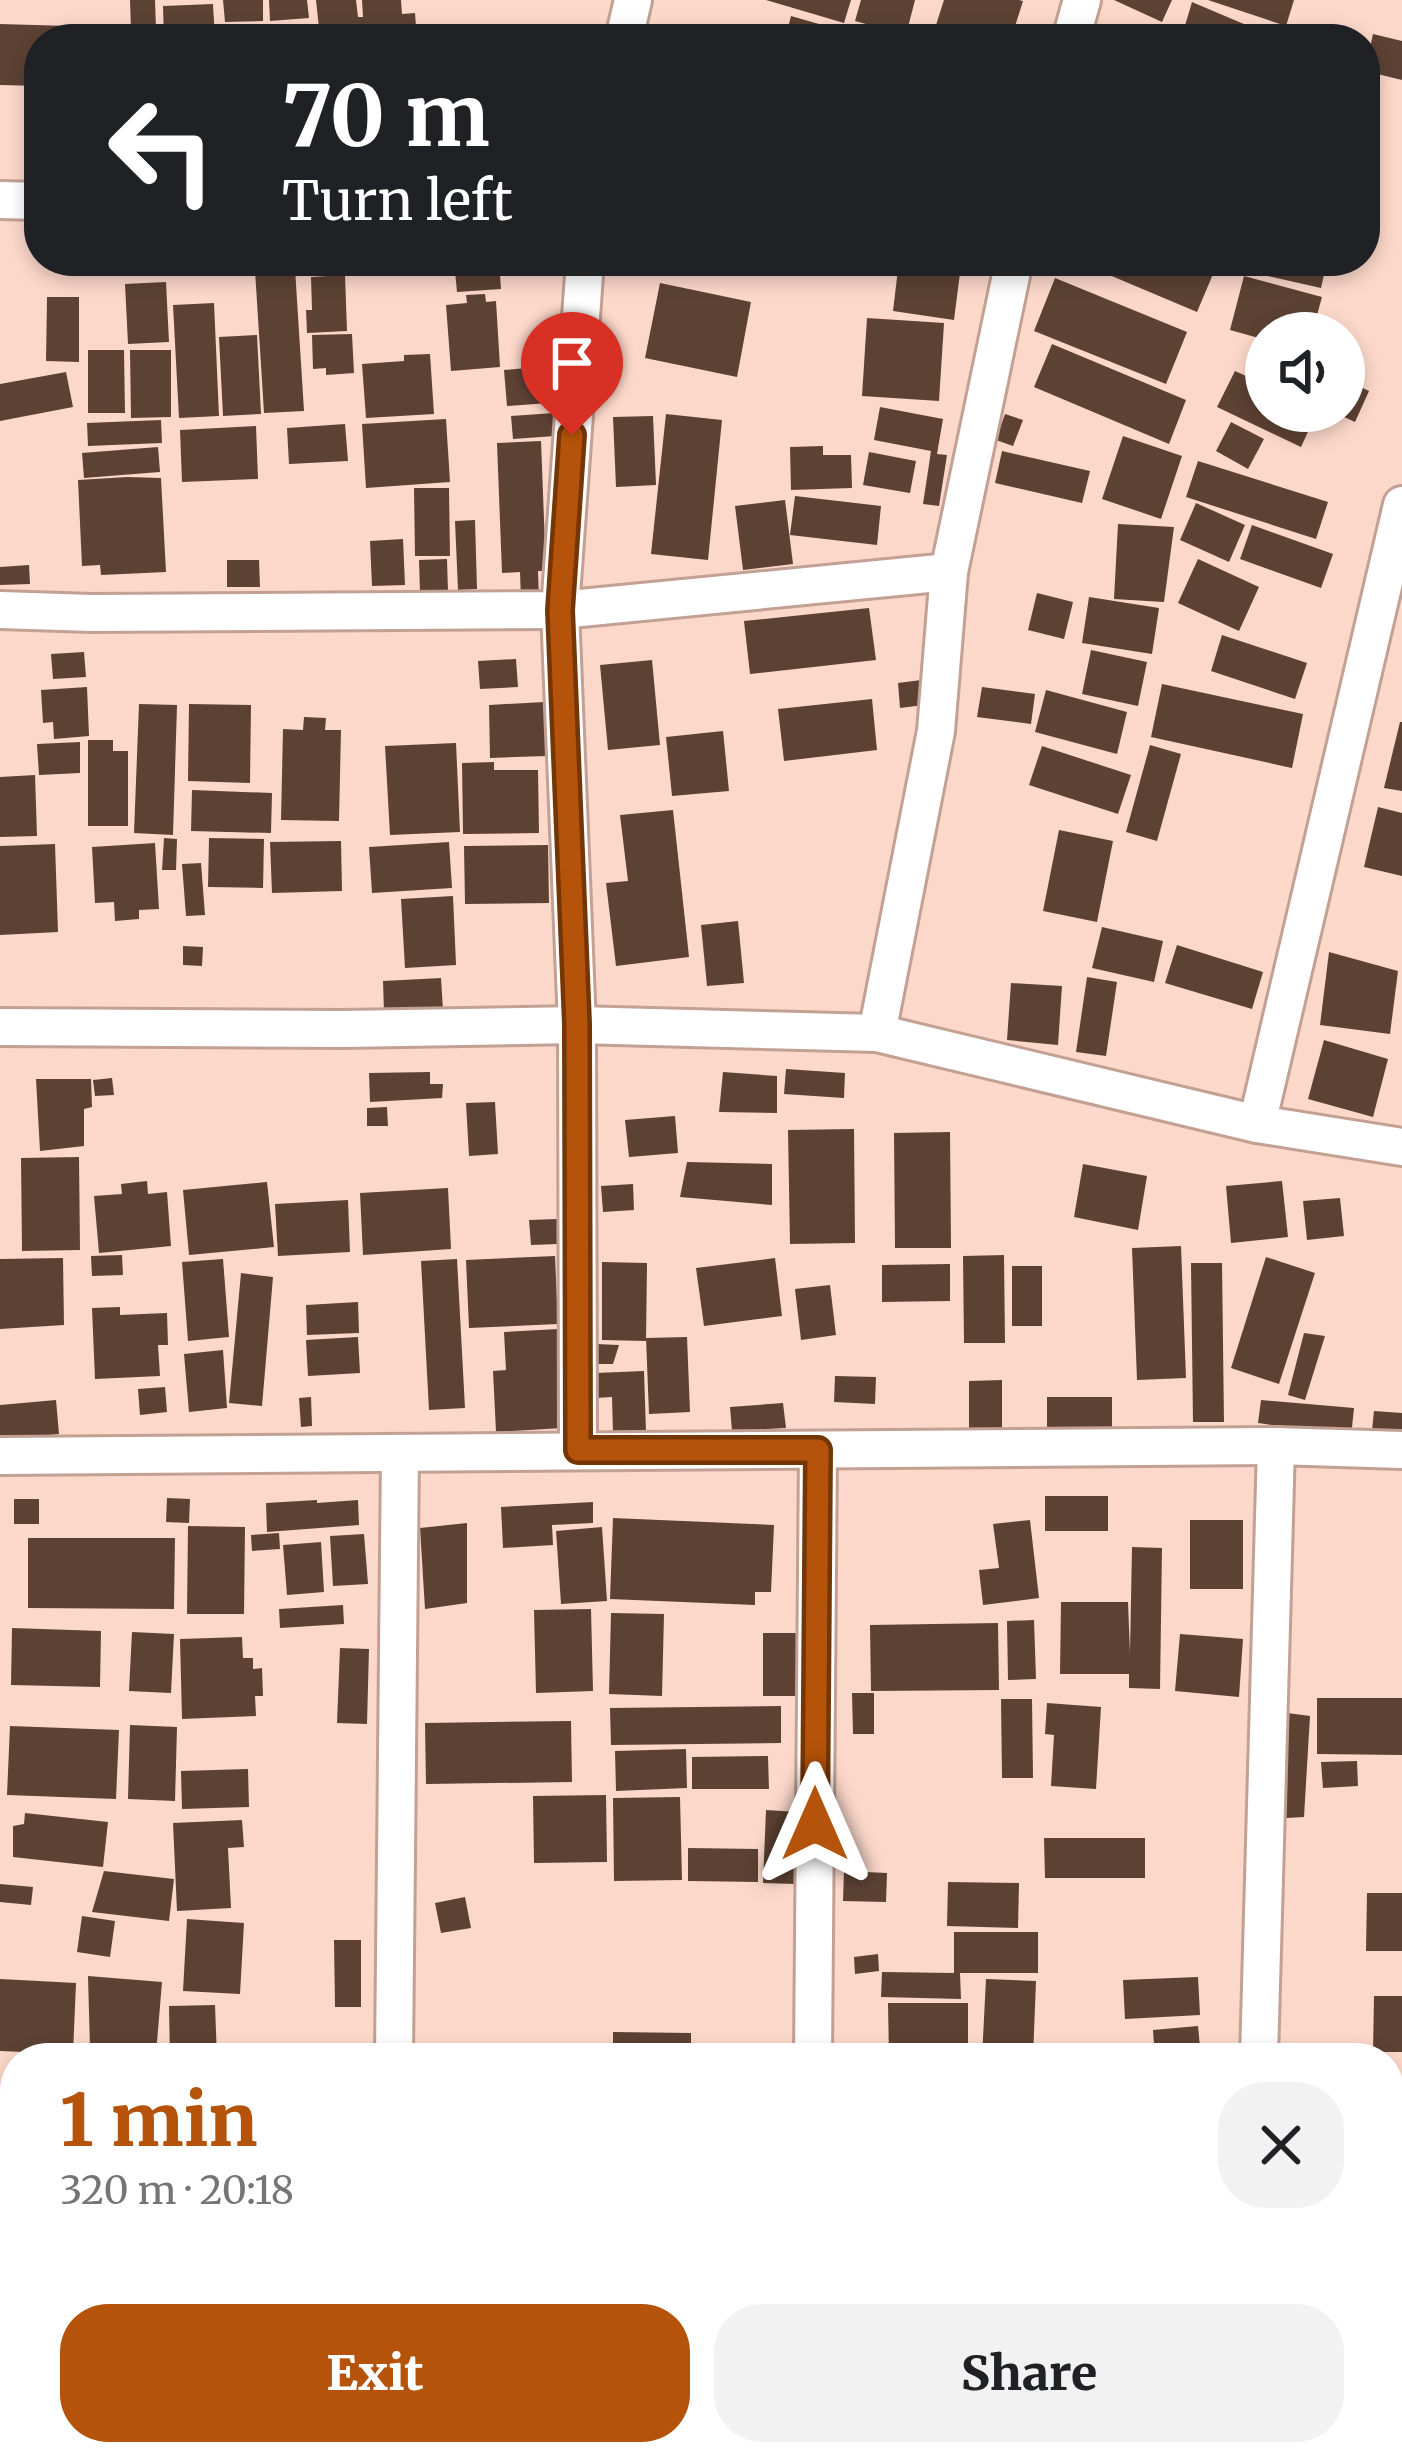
<!DOCTYPE html>
<html lang="en">
<head>
<meta charset="utf-8">
<style>
	:root { --surface:#fff; --page:#f2f2f2; --text:#202124; --muted:#757577; --accent:#b45309 }
	body { margin:0; font-family:Merriweather,serif; background:var(--page); color:var(--text); height:100vh; display:flex; flex-direction:column; font-size:45px; white-space:nowrap }
	* { box-sizing:border-box; margin:0 }
	p { font-size:39px; color:var(--muted) }
	.icon { flex:none; width:66px; height:66px; fill:none; stroke:currentColor; stroke-width:2; stroke-linecap:round; stroke-linejoin:round }
	.map { position:relative; flex:1; overflow:hidden }
	.drawer { position:absolute; left:0px; top:2043px; width:1404px; height:423px; display:flex; flex-direction:column; background:var(--surface); border-radius:48px 48px 0 0; box-shadow:0 6px 18px #0003 }
	.drawer>* { flex:none }
	.hud { position:absolute; left:24px; top:24px; width:1356px; height:252px; border-radius:48px; box-shadow:0 6px 18px #0003; background:#202124; color:#fff; overflow:hidden }
	.fabs { position:absolute; left:1245px; top:312px; display:grid; gap:24px }
	.fabs a { display:grid; place-items:center; width:120px; height:120px; border-radius:50%; background:var(--surface); box-shadow:0 6px 18px #0003; font-size:60px }
	.pin { position:absolute; display:grid; place-items:center; width:102px; height:102px; color:#fff; margin:-123px -51px; border-radius:50% 50% 50% 0; rotate:-45deg; box-shadow:0 0 12px #0007 }
	.pin .icon { rotate:45deg }
	.me { position:absolute; width:132px; margin:-66px; rotate:0deg; stroke-linejoin:round; filter:drop-shadow(0 0 9px #0008) }
	.turn { display:flex; align-items:center; gap:42px; height:252px; padding:0 60px; font-size:54px }
	.turn .icon { width:156px; height:156px; stroke-width:2.5 }
	.turn b { display:block; font-size:84px; line-height:102px }
	.round { display:grid; place-items:center; flex:none; width:126px; height:126px; border-radius:48px; background:var(--page) }
	.summary { display:flex; align-items:center; justify-content:space-between; height:204px; padding:0 60px }
	h1 { font-size:72px; font-weight:800; line-height:90px; color:var(--accent) }
	.primary-button { display:flex; gap:24px; margin-top:auto; padding:24px 60px }
	.primary-button a { flex:1; height:138px; border-radius:48px; background:var(--accent); color:#fff; font-size:48px; font-weight:800; line-height:138px; text-align:center }
	.primary-button a+a { background:var(--page); color:var(--text) }
	.map>svg:first-child { display:block }
</style>
</head>
<body>
<div class="map">
<svg width="1402" height="2464" viewBox="0 0 1402 2464">
	<rect width="100%" height="100%" fill="#fcd8ca"/>
	<g fill="#5d4233">
		<polygon points="130,0 155,0 156,29 131,31"/>
		<polygon points="223,0 263,0 263,21 225,22"/>
		<polygon points="269,0 307,0 309,18 270,21"/>
		<polygon points="316,0 356,0 358,17 363,17 362,0 401,0 402,14 415,13 417,39 358,39 357,26 319,28"/>
		<polygon points="766,0 851,0 844,23"/>
		<polygon points="861,0 915,0 906,35 855,21"/>
		<polygon points="944,0 1019,0 1023,1 1011,39 970,39 935,28"/>
		<polygon points="1114,0 1172,0 1162,22"/>
		<polygon points="1208,0 1294,0 1286,26"/>
		<polygon points="1192,2 1258,30 1256,39 1181,39"/>
		<polygon points="213,4 215,39 164,39 163,6"/>
		<polygon points="791,16 847,32 845,39 785,39"/>
		<polygon points="0,24 69,26 68,39 39,39 39,86 0,85"/>
		<polygon points="1373,34 1402,41 1402,80 1365,71"/>
		<polygon points="454,261 499,261 501,289 457,292"/>
		<polygon points="899,261 961,265 954,320 893,311"/>
		<polygon points="1091,261 1201,261 1216,267 1197,312 1088,266"/>
		<polygon points="1248,261 1327,261 1321,288 1246,271"/>
		<polygon points="295,268 304,411 264,413 255,270"/>
		<polygon points="345,275 347,331 307,333 306,310 312,310 311,277"/>
		<polygon points="1244,276 1322,297 1312,333 1266,333 1266,340 1230,330"/>
		<polygon points="1055,278 1187,332 1166,384 1034,331"/>
		<polygon points="166,282 169,342 128,344 125,284"/>
		<polygon points="660,283 751,302 737,377 645,358"/>
		<polygon points="485,294 486,302 496,301 500,367 451,371 446,305 467,303 466,295"/>
		<polygon points="47,297 79,297 79,362 46,361"/>
		<polygon points="214,303 219,416 179,418 173,305"/>
		<polygon points="867,318 944,323 939,401 862,396"/>
		<polygon points="352,334 354,373 326,375 326,368 313,369 312,335"/>
		<polygon points="257,335 261,414 223,416 219,337"/>
		<polygon points="1052,344 1186,400 1169,444 1034,387"/>
		<polygon points="88,350 124,350 125,413 88,413"/>
		<polygon points="130,350 171,350 171,417 131,418"/>
		<polygon points="430,354 434,414 366,418 362,364 404,361 404,355"/>
		<polygon points="547,366 549,403 507,406 504,370"/>
		<polygon points="1235,371 1266,385 1266,411 1308,411 1303,421 1311,425 1301,447 1217,407"/>
		<polygon points="66,372 73,407 0,421 0,384"/>
		<polygon points="1344,379 1369,391 1355,422 1331,411 1344,411"/>
		<polygon points="880,407 943,419 937,454 947,455 939,506 923,504 931,451 874,440"/>
		<polygon points="554,413 555,436 513,439 511,416"/>
		<polygon points="666,414 722,420 708,560 651,554"/>
		<polygon points="1005,414 1023,420 1013,446 996,440"/>
		<polygon points="653,416 656,485 616,487 613,417"/>
		<polygon points="446,419 450,482 366,488 362,424"/>
		<polygon points="161,420 162,443 88,446 87,423"/>
		<polygon points="1231,422 1264,439 1248,469 1216,451"/>
		<polygon points="345,424 348,461 289,464 287,428"/>
		<polygon points="256,426 258,479 182,482 180,430"/>
		<polygon points="1123,436 1182,456 1161,519 1102,499"/>
		<polygon points="541,441 546,571 538,571 539,599 521,600 520,572 502,573 497,443"/>
		<polygon points="823,446 823,455 851,455 852,488 791,490 790,447"/>
		<polygon points="158,447 160,472 84,478 82,453"/>
		<polygon points="1002,451 1090,471 1082,503 995,483"/>
		<polygon points="869,452 916,461 910,493 863,485"/>
		<polygon points="1198,461 1328,502 1316,539 1186,497"/>
		<polygon points="127,477 161,478 166,572 101,575 100,565 82,566 78,480"/>
		<polygon points="414,488 449,488 450,556 415,556"/>
		<polygon points="795,496 881,506 877,545 790,535"/>
		<polygon points="785,500 793,564 743,570 735,506"/>
		<polygon points="1196,503 1245,525 1229,562 1180,540"/>
		<polygon points="475,520 477,589 458,590 455,521"/>
		<polygon points="1118,524 1174,527 1164,602 1114,599"/>
		<polygon points="1252,525 1333,554 1321,588 1240,559"/>
		<polygon points="403,539 405,585 372,586 370,541"/>
		<polygon points="447,559 448,592 420,593 419,560"/>
		<polygon points="1198,559 1259,587 1239,631 1178,603"/>
		<polygon points="227,560 259,560 260,587 227,587"/>
		<polygon points="29,565 30,584 0,585 0,567"/>
		<polygon points="1037,593 1073,602 1064,639 1028,630"/>
		<polygon points="1089,597 1159,608 1152,654 1082,643"/>
		<polygon points="869,608 876,660 750,674 744,621"/>
		<polygon points="1222,635 1307,663 1295,699 1211,671"/>
		<polygon points="1091,650 1147,662 1138,706 1082,694"/>
		<polygon points="84,652 86,677 53,679 51,654"/>
		<polygon points="516,659 518,687 480,689 478,661"/>
		<polygon points="652,660 660,745 608,750 600,665"/>
		<polygon points="929,679 932,704 900,708 898,683"/>
		<polygon points="1162,684 1303,714 1292,768 1151,737"/>
		<polygon points="87,687 89,736 54,739 53,722 43,723 41,690"/>
		<polygon points="982,687 1035,694 1031,724 977,717"/>
		<polygon points="1046,690 1127,712 1117,754 1035,732"/>
		<polygon points="872,699 877,750 784,761 778,709"/>
		<polygon points="544,702 546,756 490,758 489,705"/>
		<polygon points="139,704 177,705 173,835 134,833"/>
		<polygon points="189,704 251,705 250,783 188,781"/>
		<polygon points="304,717 326,718 325,730 341,730 339,821 281,820 283,729 303,730"/>
		<polygon points="1400,722 1402,722 1402,791 1384,788"/>
		<polygon points="723,731 729,791 672,796 666,737"/>
		<polygon points="88,740 113,740 113,751 128,751 128,826 88,826"/>
		<polygon points="80,742 80,773 39,775 37,744"/>
		<polygon points="456,743 460,832 390,835 385,746"/>
		<polygon points="1150,745 1181,754 1157,841 1126,832"/>
		<polygon points="1042,746 1131,775 1118,814 1029,785"/>
		<polygon points="494,762 494,770 538,770 539,833 463,834 462,763"/>
		<polygon points="35,775 37,836 0,837 0,777"/>
		<polygon points="192,790 272,793 271,833 191,831"/>
		<polygon points="1378,807 1402,813 1402,876 1364,867"/>
		<polygon points="673,810 689,957 616,966 606,883 628,881 620,815"/>
		<polygon points="1059,830 1113,841 1097,922 1043,911"/>
		<polygon points="164,838 177,839 176,870 162,870"/>
		<polygon points="209,838 264,839 263,888 208,887"/>
		<polygon points="341,841 342,891 272,893 270,842"/>
		<polygon points="449,842 452,888 372,893 369,847"/>
		<polygon points="155,843 159,909 139,910 139,919 115,921 114,902 95,903 92,847"/>
		<polygon points="55,844 58,932 0,935 0,846"/>
		<polygon points="548,845 549,903 465,904 464,846"/>
		<polygon points="201,863 205,915 186,916 182,864"/>
		<polygon points="453,896 456,965 405,968 401,899"/>
		<polygon points="738,921 744,983 707,986 701,925"/>
		<polygon points="1102,927 1163,941 1154,982 1092,968"/>
		<polygon points="1177,945 1263,972 1252,1009 1165,983"/>
		<polygon points="183,946 203,947 202,966 183,965"/>
		<polygon points="1329,952 1398,971 1390,1034 1320,1025"/>
		<polygon points="1087,977 1117,982 1106,1056 1076,1052"/>
		<polygon points="441,978 443,1010 384,1013 383,981"/>
		<polygon points="1011,983 1062,986 1058,1045 1007,1040"/>
		<polygon points="1324,1040 1388,1059 1373,1117 1308,1099"/>
		<polygon points="786,1069 845,1073 844,1098 784,1094"/>
		<polygon points="430,1072 430,1084 443,1084 442,1098 370,1102 369,1073"/>
		<polygon points="723,1072 777,1076 777,1113 719,1112"/>
		<polygon points="112,1078 114,1095 95,1096 93,1080"/>
		<polygon points="36,1079 91,1079 92,1107 84,1109 84,1146 40,1151"/>
		<polygon points="495,1102 498,1154 469,1156 466,1103"/>
		<polygon points="387,1107 388,1126 367,1126 367,1108"/>
		<polygon points="675,1116 678,1153 629,1157 625,1120"/>
		<polygon points="854,1129 855,1243 790,1244 788,1130"/>
		<polygon points="950,1132 951,1248 895,1248 894,1133"/>
		<polygon points="79,1157 80,1250 22,1251 21,1158"/>
		<polygon points="687,1162 772,1164 772,1205 680,1197"/>
		<polygon points="1083,1164 1147,1176 1138,1230 1074,1217"/>
		<polygon points="147,1181 148,1194 167,1192 171,1246 99,1253 94,1196 122,1194 121,1184"/>
		<polygon points="1282,1181 1288,1237 1231,1243 1226,1186"/>
		<polygon points="267,1182 274,1247 189,1255 183,1190"/>
		<polygon points="633,1184 634,1210 603,1212 601,1186"/>
		<polygon points="448,1188 451,1249 363,1255 360,1193"/>
		<polygon points="1340,1198 1344,1236 1307,1240 1303,1201"/>
		<polygon points="348,1200 350,1252 278,1256 275,1204"/>
		<polygon points="557,1219 558,1244 531,1245 529,1220"/>
		<polygon points="1181,1246 1186,1378 1137,1380 1132,1248"/>
		<polygon points="122,1255 123,1275 92,1276 91,1256"/>
		<polygon points="1004,1255 1005,1343 964,1343 963,1256"/>
		<polygon points="555,1256 558,1324 469,1328 466,1260"/>
		<polygon points="1266,1257 1315,1273 1279,1384 1231,1368"/>
		<polygon points="63,1258 64,1325 0,1329 0,1259"/>
		<polygon points="775,1258 782,1316 704,1326 696,1268"/>
		<polygon points="223,1259 229,1337 188,1341 182,1262"/>
		<polygon points="457,1259 465,1408 429,1410 421,1261"/>
		<polygon points="602,1262 647,1263 646,1341 602,1340"/>
		<polygon points="1191,1263 1222,1263 1224,1422 1193,1422"/>
		<polygon points="950,1264 950,1301 882,1302 882,1265"/>
		<rect x="1012" y="1266" width="30" height="60"/>
		<polygon points="241,1273 273,1277 262,1406 229,1403"/>
		<polygon points="830,1285 836,1335 801,1340 795,1289"/>
		<polygon points="358,1302 359,1333 307,1335 306,1305"/>
		<polygon points="120,1307 120,1315 167,1313 168,1345 158,1345 160,1376 95,1379 92,1308"/>
		<polygon points="558,1329 563,1428 496,1432 493,1371 506,1370 504,1332"/>
		<polygon points="1304,1333 1325,1336 1305,1400 1288,1395"/>
		<polygon points="358,1337 360,1373 308,1376 306,1340"/>
		<polygon points="687,1337 690,1412 649,1414 646,1338"/>
		<polygon points="596,1344 619,1345 613,1364 595,1364"/>
		<polygon points="223,1350 227,1408 189,1412 184,1354"/>
		<polygon points="644,1371 646,1432 613,1433 612,1397 596,1398 595,1373"/>
		<polygon points="835,1376 876,1377 875,1404 834,1402"/>
		<polygon points="1002,1380 1002,1440 969,1441 969,1381"/>
		<polygon points="165,1387 167,1412 140,1415 138,1389"/>
		<polygon points="311,1397 312,1426 301,1427 299,1398"/>
		<polygon points="1047,1397 1112,1397 1112,1434 1047,1435"/>
		<polygon points="56,1400 59,1434 0,1440 0,1405"/>
		<polygon points="1261,1400 1354,1408 1351,1437 1258,1423"/>
		<polygon points="783,1403 786,1428 732,1431 730,1407"/>
		<polygon points="1374,1411 1402,1413 1402,1443 1371,1440"/>
		<rect x="1045" y="1496" width="63" height="35"/>
		<polygon points="167,1498 190,1499 189,1523 166,1522"/>
		<rect x="14" y="1499" width="25" height="25"/>
		<polygon points="317,1500 317,1503 358,1500 359,1525 267,1532 266,1503"/>
		<polygon points="593,1502 593,1523 552,1525 553,1545 503,1548 501,1507"/>
		<polygon points="613,1518 774,1525 771,1592 755,1592 755,1605 610,1599"/>
		<polygon points="1030,1520 1039,1598 983,1605 979,1570 999,1568 993,1524"/>
		<rect x="1190" y="1520" width="53" height="69"/>
		<polygon points="467,1523 467,1603 425,1609 420,1528"/>
		<polygon points="188,1526 245,1527 244,1614 187,1614"/>
		<polygon points="602,1527 607,1601 561,1604 556,1531"/>
		<polygon points="279,1533 280,1549 252,1551 251,1535"/>
		<polygon points="364,1534 368,1584 333,1586 330,1536"/>
		<polygon points="28,1538 175,1538 174,1609 28,1608"/>
		<polygon points="321,1542 324,1592 287,1595 283,1545"/>
		<polygon points="1132,1547 1162,1548 1160,1689 1129,1688 1129,1674 1060,1674 1061,1602 1128,1602 1130,1653"/>
		<polygon points="343,1605 344,1624 280,1628 279,1609"/>
		<polygon points="591,1609 593,1691 536,1693 534,1610"/>
		<polygon points="611,1613 664,1614 662,1696 609,1694"/>
		<polygon points="1034,1620 1036,1679 1008,1680 1007,1621"/>
		<polygon points="998,1623 999,1690 871,1691 870,1625"/>
		<polygon points="12,1628 101,1631 100,1687 11,1685"/>
		<polygon points="132,1632 174,1634 171,1693 129,1691"/>
		<rect x="763" y="1633" width="36" height="63"/>
		<polygon points="1180,1634 1243,1639 1239,1697 1175,1691"/>
		<polygon points="242,1637 243,1658 253,1658 253,1669 262,1668 263,1696 255,1696 256,1716 182,1719 180,1639"/>
		<polygon points="340,1648 369,1649 367,1724 337,1723"/>
		<polygon points="852,1693 874,1693 874,1734 853,1734"/>
		<polygon points="1317,1698 1402,1698 1402,1755 1317,1754"/>
		<polygon points="1001,1699 1032,1699 1033,1778 1002,1778"/>
		<polygon points="1047,1703 1101,1707 1096,1789 1051,1786 1054,1735 1045,1734"/>
		<polygon points="781,1706 781,1743 611,1745 610,1708"/>
		<polygon points="1272,1711 1310,1716 1304,1817 1269,1819"/>
		<polygon points="571,1721 572,1782 426,1784 425,1723"/>
		<polygon points="130,1725 177,1727 175,1801 128,1799"/>
		<polygon points="10,1726 119,1730 116,1799 7,1795"/>
		<polygon points="686,1749 687,1788 616,1791 615,1751"/>
		<polygon points="768,1756 769,1789 692,1789 692,1757"/>
		<polygon points="1357,1761 1358,1786 1323,1788 1321,1762"/>
		<polygon points="248,1769 249,1807 182,1809 181,1771"/>
		<polygon points="606,1795 607,1862 534,1863 533,1796"/>
		<polygon points="680,1797 682,1880 614,1881 613,1798"/>
		<polygon points="766,1810 797,1812 794,1884 763,1883"/>
		<polygon points="25,1813 108,1822 103,1867 13,1857 13,1826 24,1824"/>
		<polygon points="242,1820 244,1847 228,1848 231,1908 177,1911 173,1823"/>
		<polygon points="1044,1838 1145,1838 1145,1878 1045,1878"/>
		<polygon points="688,1848 758,1849 758,1882 688,1881"/>
		<polygon points="104,1871 174,1879 169,1921 92,1912"/>
		<polygon points="844,1871 887,1873 886,1902 843,1901"/>
		<polygon points="948,1882 1019,1883 1018,1928 947,1926"/>
		<polygon points="0,1884 33,1887 31,1905 0,1902"/>
		<polygon points="1367,1893 1402,1893 1402,1951 1366,1951"/>
		<polygon points="465,1897 471,1928 441,1933 435,1903"/>
		<polygon points="82,1916 115,1921 110,1957 77,1952"/>
		<polygon points="187,1919 244,1923 240,1994 183,1991"/>
		<polygon points="954,1932 1038,1932 1038,1973 960,1973 961,1999 881,1997 882,1972 954,1973"/>
		<polygon points="334,1940 361,1940 361,2007 335,2007"/>
		<polygon points="878,1954 879,1971 855,1974 854,1957"/>
		<polygon points="88,1976 162,1982 156,2054 90,2048"/>
		<polygon points="1198,1977 1200,2015 1125,2019 1123,1980"/>
		<polygon points="0,1979 76,1983 73,2054 0,2051"/>
		<polygon points="986,1979 1036,1981 1033,2058 982,2058"/>
		<polygon points="1374,1996 1402,1996 1402,2052 1373,2052"/>
		<polygon points="888,2003 968,2003 968,2058 889,2058"/>
		<polygon points="215,2005 217,2058 170,2058 169,2006"/>
		<polygon points="1198,2026 1201,2058 1155,2058 1153,2030"/>
		<polygon points="613,2032 691,2033 691,2058 613,2058"/>
		<polygon points="1394,2255 1402,2255 1402,2324 1391,2323"/>
		<polygon points="1402,2360 1402,2417 1396,2417 1394,2361"/>
		<polygon points="258,2451 293,2451 294,2464 259,2464"/>
		<rect x="597" y="2451" width="182" height="13"/>
		<polygon points="910,2451 1021,2451 1021,2464 911,2464"/>
		<polygon points="1299,2451 1371,2451 1372,2464 1300,2464"/>
		<polygon points="438,2453 481,2456 481,2464 438,2464"/>
		<polygon points="491,2455 576,2457 576,2464 491,2464"/>
		<polygon points="1135,2455 1135,2464 1039,2464 1039,2456"/>
	</g>
	<g fill="none" stroke-linecap="round" stroke-linejoin="round">
		<g stroke="#c2a093" stroke-width="42">
			<g id="minor">
				<polyline points="624,39 633,0"/>
				<polyline points="1071,39 1082,0"/>
				<polyline points="0,200 39,201"/>
				<polyline points="0,610 92,613 560,610 949,572 1014,261"/>
				<polyline points="0,1027 342,1029 577,1025 877,1033 1257,1124 1402,505"/>
				<polyline points="877,1033 936,731 949,572"/>
				<polyline points="1257,1124 1402,1147"/>
				<polyline points="578,1450 577,1025 560,610 585,261"/>
				<polyline points="0,1456 1276,1446 1402,1450"/>
				<polyline points="394,2058 400,1453"/>
				<polyline points="813,2058 818,1450"/>
				<polyline points="1259,2058 1276,1446"/>
				<polyline points="386,2464 387,2451"/>
				<polyline points="809,2464 809,2451"/>
				<polyline points="1247,2464 1247,2451"/>
			</g>
		</g>
		<use href="#minor" stroke="#fff" stroke-width="36"/>
	</g>
	<g fill="none" stroke-linecap="round" stroke-linejoin="round">
		<g stroke="#753606" stroke-width="30">
			<polyline id="route" points="572,435 560,610 577,1024 578,1450 818,1450 815,1824"/>
		</g>
		<use href="#route" stroke="#b45309" stroke-width="21"/>
	</g>
</svg>
<div class="fabs">
<a><svg class="icon" aria-label="sound" viewBox="0 0 24 24"><path d="M4 9h4l5-4v14l-5-4H4zM17 9q2 3 0 6"/></svg></a>
</div>
<div class="pin" style="left:572px;top:435px;background:#d93025"><svg class="icon" aria-label="arrive" viewBox="0 0 24 24"><path d="M6 21V4h12l-3 4 3 4H6"/></svg></div>
<svg class="me" style="left:815px;top:1824px" viewBox="-20 -20 40 40"><path d="M0-17L14 15 0 8-14 15z" fill="#b45309" stroke="#fff" stroke-width="4"/></svg>
<div class="hud">
<div class="turn"><svg class="icon" aria-label="left" viewBox="0 0 24 24"><path d="M17 20v-9H6M10 6l-5 5 5 5"/></svg><div><b>70 m</b>Turn left</div></div>
</div>
<section class="drawer">
<div class="summary"><div><h1>1 min</h1><p>320 m · 20:18</p></div><a class="round"><svg class="icon" aria-label="close" viewBox="0 0 24 24"><path d="M6 6l12 12M18 6L6 18"/></svg></a></div>
<div class="primary-button"><a>Exit</a><a>Share</a></div>
</section>
</div>
</body>
</html>
